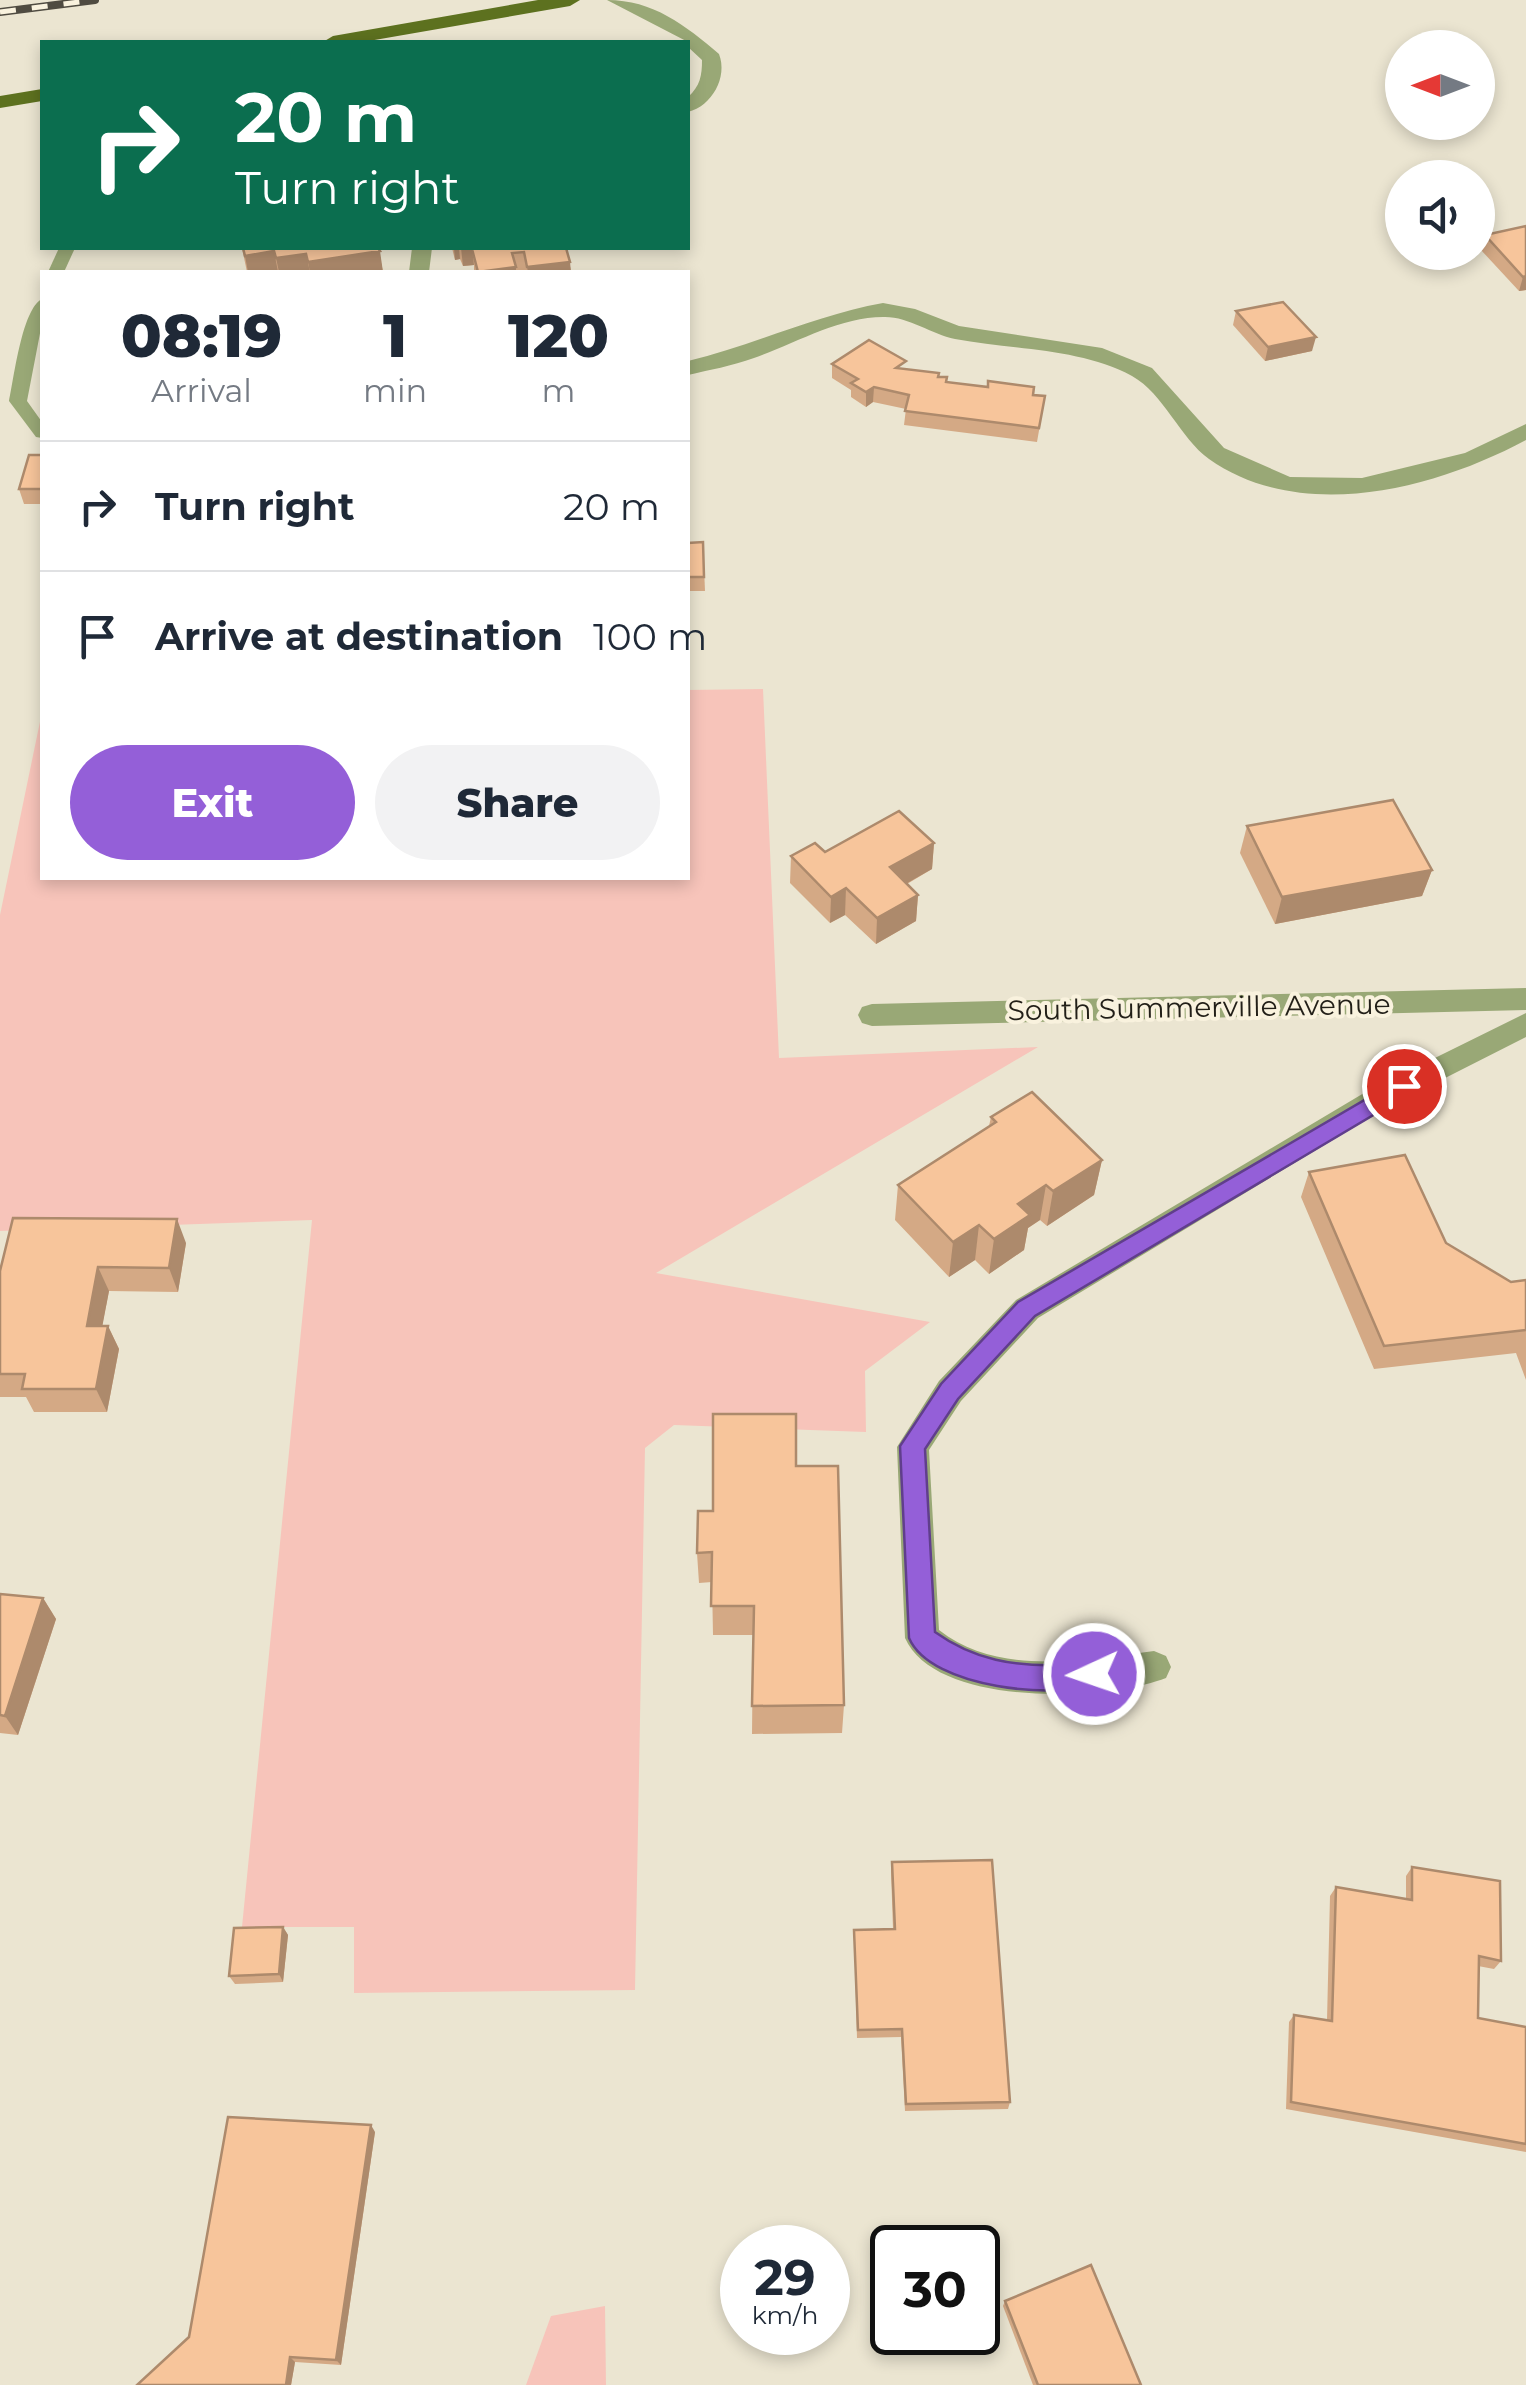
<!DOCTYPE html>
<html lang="en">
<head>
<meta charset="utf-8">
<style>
	:root { --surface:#fff; --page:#f2f2f3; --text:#1f2937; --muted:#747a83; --line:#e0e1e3; --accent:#945fd8 }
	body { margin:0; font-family:Montserrat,sans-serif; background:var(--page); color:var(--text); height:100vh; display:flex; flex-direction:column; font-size:38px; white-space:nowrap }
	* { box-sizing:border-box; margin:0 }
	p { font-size:32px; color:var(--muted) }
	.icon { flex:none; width:55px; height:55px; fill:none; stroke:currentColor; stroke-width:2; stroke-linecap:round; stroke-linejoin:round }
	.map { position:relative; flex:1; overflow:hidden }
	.details { position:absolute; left:40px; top:270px; width:650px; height:610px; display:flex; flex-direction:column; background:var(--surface); border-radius:0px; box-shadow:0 5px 15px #0003 }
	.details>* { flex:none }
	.guide { position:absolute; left:40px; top:40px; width:650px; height:210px; border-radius:0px; box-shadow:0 5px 15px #0003; background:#0b6e4f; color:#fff; overflow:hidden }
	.needle { width:65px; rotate:270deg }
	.buttons { position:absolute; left:1385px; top:30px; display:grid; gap:20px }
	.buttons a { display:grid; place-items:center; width:110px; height:110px; border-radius:50%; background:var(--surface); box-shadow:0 5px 15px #0003; font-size:50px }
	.speed { position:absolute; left:720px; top:2225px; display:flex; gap:20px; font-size:50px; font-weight:700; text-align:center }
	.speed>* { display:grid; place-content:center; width:130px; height:130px; border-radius:50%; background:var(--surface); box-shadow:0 5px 15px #0003; line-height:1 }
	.speed small { font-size:25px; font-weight:400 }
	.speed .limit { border:5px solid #111; border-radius:15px; background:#fff; color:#111 }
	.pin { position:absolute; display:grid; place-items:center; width:85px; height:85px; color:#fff; margin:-42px; border:5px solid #fff; border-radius:50%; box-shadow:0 2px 10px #0007 }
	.me { position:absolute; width:110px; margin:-55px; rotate:267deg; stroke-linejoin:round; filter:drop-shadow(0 0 8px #0008) }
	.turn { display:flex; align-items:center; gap:35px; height:210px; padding:0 30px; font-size:45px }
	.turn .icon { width:130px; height:130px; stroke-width:2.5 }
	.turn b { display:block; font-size:70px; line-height:85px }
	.eta { display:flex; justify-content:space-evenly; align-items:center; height:170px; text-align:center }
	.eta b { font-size:60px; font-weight:800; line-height:70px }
	.action { display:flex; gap:20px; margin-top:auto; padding:20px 30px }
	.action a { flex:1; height:115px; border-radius:60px; background:var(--accent); color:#fff; font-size:40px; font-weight:800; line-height:115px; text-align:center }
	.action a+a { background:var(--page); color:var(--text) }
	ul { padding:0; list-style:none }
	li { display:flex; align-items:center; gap:30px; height:130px; padding:0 30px; border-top:2px solid var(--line) }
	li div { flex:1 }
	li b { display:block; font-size:38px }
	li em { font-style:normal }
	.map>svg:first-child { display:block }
</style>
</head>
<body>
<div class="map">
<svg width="1526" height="2385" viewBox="0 0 1526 2385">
	<rect width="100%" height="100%" fill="#ebe5d1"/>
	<g fill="#f7c4ba">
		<polygon points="763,689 779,1058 1038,1047 656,1273 930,1322 865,1371 866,1432 674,1425 645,1448 635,1990 354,1993 354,1927 242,1927 312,1220 0,1231 0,915 42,712 42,878 688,878 688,690"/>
		<polygon points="605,2306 606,2385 526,2385 551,2316"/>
	</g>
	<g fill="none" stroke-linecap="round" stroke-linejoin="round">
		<g fill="#99a876" fill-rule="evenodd">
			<polygon points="59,248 75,248 64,272 48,272"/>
			<path d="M42,299V323L27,401L42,422V438L36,437L9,401C14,378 22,309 42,299Z"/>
		</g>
		<g fill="#99a876" fill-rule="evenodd">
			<path d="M607,0C653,0 685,25 719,54C728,77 712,106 688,112V97C700,86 702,76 702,60L688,47V42Z"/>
			<polygon points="412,248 432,248 429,272 409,272"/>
			<path d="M883,303L915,309L959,326L1102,348L1152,368L1224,448L1290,477L1362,478L1465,453L1526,424V440C1435,489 1301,524 1209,459C1180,438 1164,394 1132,376C1080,348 1013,350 955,339C931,334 908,316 883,317C839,317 794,344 754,358C732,366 709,370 688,375V361C754,345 816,315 883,303Z"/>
			<polygon points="1526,988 1526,1010 872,1026 862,1023 858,1015 862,1007 872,1004"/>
			<path d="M1526,1013V1037L1384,1109L1038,1318L961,1401L929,1450L939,1630C999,1677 1083,1660 1154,1651L1166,1656L1171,1667L1166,1678C1107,1701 936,1708 905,1638L897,1447L939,1381L1016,1300L1364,1093Z"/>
		</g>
		<g fill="#5d711f" fill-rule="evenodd">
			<polygon points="538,0 580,0 570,6 363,42 323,42 333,36"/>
			<polygon points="42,89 42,101 0,108 0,96"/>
		</g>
		<g stroke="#4f4b41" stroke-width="8">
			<polyline id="rail" points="0,12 95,0"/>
		</g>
		<use href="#rail" stroke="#f9f2de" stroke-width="5" stroke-dasharray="16" stroke-linecap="butt"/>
	</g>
	<g fill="#d4a985">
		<polygon points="1526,226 1526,290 1519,291 1481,250 1485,235"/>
		<polygon points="242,248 378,248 383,272 247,272"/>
		<polygon points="452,248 584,248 567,250 571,272 474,272 474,265 463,266 460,259 455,260"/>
		<polygon points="1236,311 1312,351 1265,361 1233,325"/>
		<polygon points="832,364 905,369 938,377 946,382 1045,396 1037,442 904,425 906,409 873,402 866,407 851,397 851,390 832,378"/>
		<polygon points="42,455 42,504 24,504 19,489"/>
		<polygon points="703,542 705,591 688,591 688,543"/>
		<polygon points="1247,826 1432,870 1422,896 1275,924 1240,853"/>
		<polygon points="934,843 932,869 907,884 918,895 916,921 876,944 845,915 830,923 790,883 791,856"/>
		<polygon points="991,1117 1102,1160 1094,1195 1047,1226 1040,1220 1028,1228 1024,1250 989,1274 975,1260 949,1277 895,1220 898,1185 989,1126"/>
		<polygon points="1309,1172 1446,1243 1511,1282 1526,1280 1526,1380 1516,1353 1374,1369 1301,1197"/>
		<polygon points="186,1243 178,1292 109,1291 102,1326 108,1326 119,1349 107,1412 34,1412 26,1397 0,1397 0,1271"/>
		<polygon points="796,1466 844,1705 842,1733 752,1734 753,1635 713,1635 712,1582 699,1583 697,1553 713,1511"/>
		<polygon points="0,1594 43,1598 56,1619 18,1735 0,1733"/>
		<polygon points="892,1862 1010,2102 1008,2109 905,2111 901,2037 857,2038 854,1930 893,1929 891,1871"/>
		<polygon points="1412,1867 1501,1961 1494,1969 1478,1966 1478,2018 1526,2027 1526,2152 1286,2109 1289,2022 1294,2015 1327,2020 1330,1896 1336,1887 1406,1899 1406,1876"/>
		<polygon points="283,1927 288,1935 283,1982 235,1984 229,1976"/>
		<polygon points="375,2132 341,2365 295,2362 291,2385 137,2385 189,2337"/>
		<polygon points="1005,2301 1141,2385 1033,2385 1003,2306"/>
	</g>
	<g fill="#ad8a6c">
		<polygon points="454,248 459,248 460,259 455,260"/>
		<polygon points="461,248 506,248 472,249 474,265 463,266"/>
		<polygon points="274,251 278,272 248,272 245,256"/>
		<polygon points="380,251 383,272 310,272 308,262"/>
		<polygon points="306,254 310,272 279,272 276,258"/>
		<polygon points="570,262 571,272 528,272 527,267"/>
		<polygon points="516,267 516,272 478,272"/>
		<polygon points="1526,276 1526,290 1519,291 1523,277"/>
		<polygon points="1316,337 1312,351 1265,361 1268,347"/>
		<polygon points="874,387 873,402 866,407 866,392"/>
		<polygon points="934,843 932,869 888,894 890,867"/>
		<polygon points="1432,870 1422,896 1275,924 1282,897"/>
		<polygon points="846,888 845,915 830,923 831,897"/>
		<polygon points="918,895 916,921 876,944 877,918"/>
		<polygon points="1102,1160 1094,1195 1047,1226 1053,1191"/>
		<polygon points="1046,1185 1040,1220 1028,1228 1024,1250 989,1274 994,1239 1018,1204"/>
		<polygon points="177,1219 186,1243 178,1292 169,1268"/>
		<polygon points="979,1225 975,1260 949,1277 953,1242"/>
		<polygon points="98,1267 109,1291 98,1349 87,1326"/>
		<polygon points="108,1326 119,1349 107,1412 96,1389"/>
		<polygon points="43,1598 56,1619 18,1735 5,1716"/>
		<polygon points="283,1927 288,1935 283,1982 279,1974"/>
		<polygon points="371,2125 375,2132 341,2365 336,2360"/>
		<polygon points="290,2357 295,2362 291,2385 286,2385"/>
	</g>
	<g fill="#f7c59b" stroke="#ad8a6c" stroke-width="2.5">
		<polygon points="1526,226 1526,276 1523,277 1485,235"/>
		<polygon points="243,248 378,248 380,251 308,262 306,254 276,258 274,251 245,256"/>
		<polygon points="483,248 566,248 570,262 527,267 524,252 512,253 516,267 478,272 472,249"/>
		<polygon points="1283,302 1316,337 1268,347 1236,311"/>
		<polygon points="869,340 906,361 896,368 939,373 938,377 947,377 946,382 988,387 988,381 1034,387 1033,395 1045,396 1039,428 905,411 909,395 874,387 866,392 851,383 858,379 832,364"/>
		<polygon points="29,455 42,455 42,489 19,489"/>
		<polygon points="703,542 704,577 688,577 688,543"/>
		<polygon points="1393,800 1432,870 1282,897 1247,826"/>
		<polygon points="899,811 934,843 890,867 918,895 877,918 846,888 831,897 791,856 815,843 825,852"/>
		<polygon points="1032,1092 1102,1160 1053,1191 1046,1185 1018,1204 1030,1215 994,1239 979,1225 953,1242 898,1185 996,1122 991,1117"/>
		<polygon points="1405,1155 1446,1243 1511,1282 1526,1280 1526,1330 1384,1346 1309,1172"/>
		<polygon points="13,1218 177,1219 169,1268 98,1267 87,1326 108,1326 96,1389 22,1389 25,1374 0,1374 0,1271"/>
		<polygon points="713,1414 796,1414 796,1466 838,1466 844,1705 752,1706 754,1606 711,1606 712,1552 697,1553 698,1511 713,1511"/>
		<polygon points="0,1594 43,1598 5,1716 0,1715"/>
		<polygon points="992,1860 1010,2102 906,2104 902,2029 858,2030 854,1930 895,1929 892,1862"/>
		<polygon points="1412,1867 1500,1881 1501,1961 1479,1956 1478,2018 1526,2027 1526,2144 1291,2102 1294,2015 1332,2021 1336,1887 1412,1900"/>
		<polygon points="283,1927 279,1974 229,1976 234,1928"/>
		<polygon points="228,2117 371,2125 336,2360 290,2357 286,2385 137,2385 189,2337"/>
		<polygon points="1091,2265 1141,2385 1038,2385 1005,2301"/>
	</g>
	<path fill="#945fd8" stroke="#603e8c" stroke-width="2.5" d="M1404,1077L1412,1080L1415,1086L1412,1092L1035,1316L958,1399L925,1449L935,1632C974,1660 1015,1667 1064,1665C1078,1665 1090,1660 1103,1665L1107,1674L1103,1683C1058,1700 931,1689 909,1638L900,1446L941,1384L1018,1302Z"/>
	<g text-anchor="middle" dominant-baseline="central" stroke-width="8" stroke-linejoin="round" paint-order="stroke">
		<g font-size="28" fill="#221f18" stroke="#f9f2de">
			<text transform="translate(1199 1007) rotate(-1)">South Summerville Avenue</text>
		</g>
	</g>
</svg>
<div class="buttons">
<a><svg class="needle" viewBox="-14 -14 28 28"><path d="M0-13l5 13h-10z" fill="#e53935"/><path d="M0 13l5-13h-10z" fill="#747a83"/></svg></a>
<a><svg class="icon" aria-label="sound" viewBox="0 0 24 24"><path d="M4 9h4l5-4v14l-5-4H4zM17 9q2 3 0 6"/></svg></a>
</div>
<div class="speed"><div>29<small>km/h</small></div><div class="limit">30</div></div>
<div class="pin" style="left:1404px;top:1086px;background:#d93025"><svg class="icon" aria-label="arrive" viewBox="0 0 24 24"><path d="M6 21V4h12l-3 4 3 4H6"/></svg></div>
<svg class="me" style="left:1094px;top:1674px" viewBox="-20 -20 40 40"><circle r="17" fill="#945fd8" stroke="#fff" stroke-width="3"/><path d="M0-11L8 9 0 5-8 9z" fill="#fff"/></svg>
<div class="guide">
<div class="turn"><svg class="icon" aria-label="right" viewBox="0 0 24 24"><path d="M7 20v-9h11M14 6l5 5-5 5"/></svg><div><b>20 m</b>Turn right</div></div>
</div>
<section class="details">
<div class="eta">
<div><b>08:19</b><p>Arrival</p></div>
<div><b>1</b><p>min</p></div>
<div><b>120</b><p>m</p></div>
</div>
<ul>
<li><svg class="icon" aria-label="right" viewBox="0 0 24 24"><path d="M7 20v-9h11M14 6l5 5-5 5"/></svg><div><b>Turn right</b></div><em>20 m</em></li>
<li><svg class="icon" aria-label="arrive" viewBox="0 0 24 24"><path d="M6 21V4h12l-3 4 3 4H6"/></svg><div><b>Arrive at destination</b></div><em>100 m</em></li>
</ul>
<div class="action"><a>Exit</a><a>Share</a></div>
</section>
</div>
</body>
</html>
